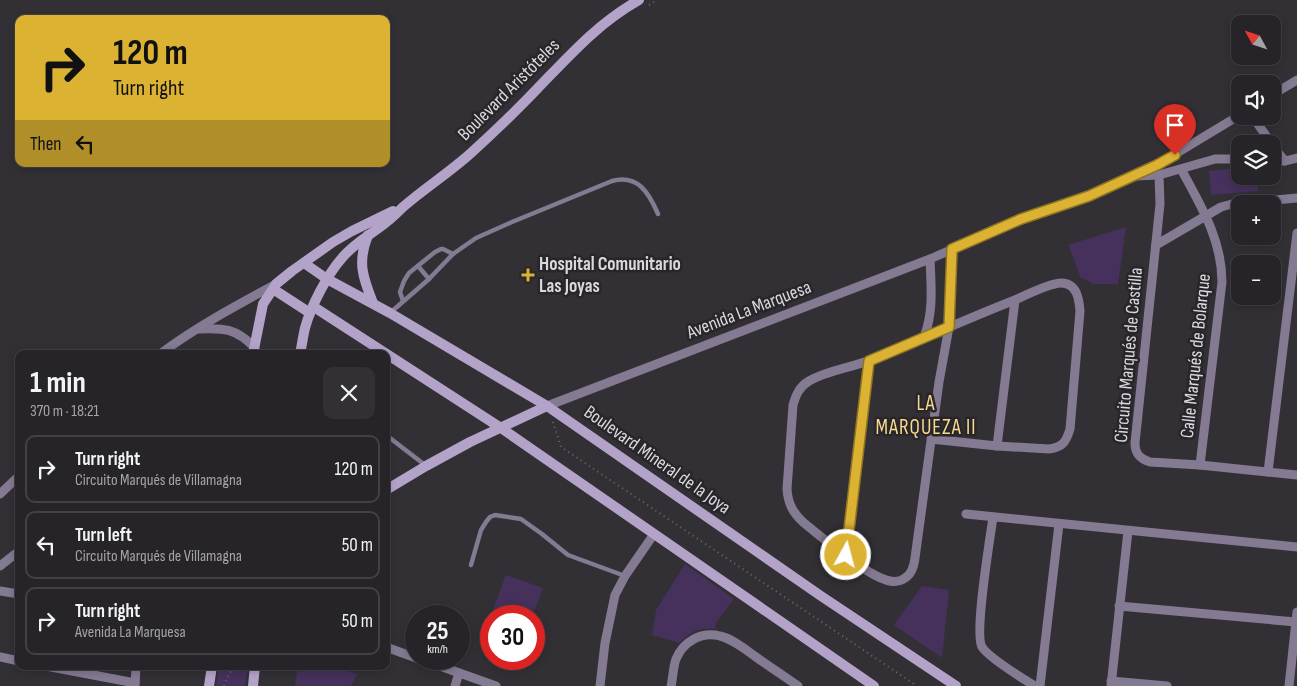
<!DOCTYPE html>
<html lang="en">
<head>
<meta charset="utf-8">
<style>
	:root { --surface:#262428; --page:#323034; --text:#f1f3f6; --muted:#a4a4a8; --line:#424145 }
	body { margin:0; font-family:"Sofia Sans Condensed",sans-serif; background:var(--page); color:var(--text); height:100vh; display:flex; flex-direction:column; font-size:19px; white-space:nowrap }
	* { box-sizing:border-box; margin:0 }
	p { font-size:16px; color:var(--muted) }
	.icon { flex:none; width:28px; height:28px; fill:none; stroke:currentColor; stroke-width:2; stroke-linecap:round; stroke-linejoin:round }
	.map { position:relative; flex:1; overflow:hidden }
	.sheet { position:absolute; left:15px; top:350px; width:375px; height:320px; display:flex; flex-direction:column; background:var(--surface); border-radius:10px; box-shadow:0 2px 8px #0003,0 0 0 1px var(--line) }
	.sheet>* { flex:none }
	.top-card { position:absolute; left:15px; top:15px; width:375px; height:152px; border-radius:10px; box-shadow:0 2px 8px #0003,0 0 0 1px var(--line); background:#dcb233; color:#111; overflow:hidden }
	.needle { width:32px; rotate:310deg }
	.controls { position:absolute; left:1231px; top:15px; display:grid; gap:10px }
	.controls a { display:grid; place-items:center; width:50px; height:50px; border-radius:10px; background:var(--surface); box-shadow:0 2px 8px #0003,0 0 0 1px var(--line); font-size:25px }
	.speed { position:absolute; left:405px; top:605px; display:flex; gap:10px; font-size:25px; font-weight:700; text-align:center }
	.speed>* { display:grid; place-content:center; width:65px; height:65px; border-radius:50%; background:var(--surface); box-shadow:0 2px 8px #0003,0 0 0 1px var(--line); line-height:1 }
	.speed small { font-size:12px; font-weight:400 }
	.speed .limit { border:8px solid #d22; background:#fff; color:#111 }
	.pin { position:absolute; display:grid; place-items:center; width:42px; height:42px; color:#fff; margin:-51px -21px; border-radius:50% 50% 50% 0; rotate:-45deg; box-shadow:0 0 5px #0007 }
	.pin .icon { rotate:45deg }
	.me { position:absolute; width:55px; margin:-28px; rotate:7deg; stroke-linejoin:round; filter:drop-shadow(0 0 4px #0008) }
	.turn { display:flex; align-items:center; gap:18px; height:105px; padding:0 15px; font-size:22px }
	.turn .icon { width:65px; height:65px; stroke-width:2.5 }
	.turn b { display:block; font-size:35px; line-height:42px }
	.then { display:flex; align-items:center; height:48px; padding:0 15px; background:#0003; gap:10px; font-size:19px }
	.round { display:grid; place-items:center; flex:none; width:52px; height:52px; border-radius:10px; background:var(--page) }
	.overview { display:flex; align-items:center; justify-content:space-between; height:85px; padding:0 15px }
	h1 { font-size:30px; font-weight:700; line-height:38px }
	ul { padding:0; list-style:none }
	li { display:flex; align-items:center; gap:15px; height:68px; margin:0 10px 8px; padding:0 5px; border:2px solid var(--line); border-radius:10px }
	li div { flex:1 }
	li b { display:block; font-size:19px }
	li em { font-style:normal }
	.map>svg:first-child { display:block }
</style>
</head>
<body>
<div class="map">
<svg width="1297" height="686" viewBox="0 0 1297 686">
	<rect width="100%" height="100%" fill="#323035"/>
	<g fill="#45315b">
		<polygon points="1240,168 1240,176 1256,176 1258,191 1211,195 1209,171"/>
		<polygon points="1126,227 1118,284 1093,284 1087,280 1081,278 1068,245"/>
		<path d="M685,564L734,599L716,623L715,629C700,627 689,632 680,643L652,635L656,610Z"/>
		<polygon points="506,575 543,588 532,616 490,617"/>
		<polygon points="922,586 949,590 942,658 894,625"/>
		<polygon points="489,619 491,619 491,642 481,638"/>
		<polygon points="219,666 248,666 245,686 216,686"/>
		<polygon points="298,666 335,666 357,674 351,686 295,686"/>
	</g>
	<g fill="none" stroke-linecap="round" stroke-linejoin="round">
		<g stroke="#6c6a6f" stroke-width="2" stroke-dasharray="1 4" stroke-linecap="butt">
			<polyline points="649,5 657,0"/>
			<polyline points="553,422 561,447 917,686"/>
			<polyline points="224,686 233,666"/>
		</g>
		<g stroke="#847a92" stroke-width="4.5">
			<polyline points="418,266 429,279"/>
			<polyline points="403,301 400,292 404,281 409,273 435,252 441,249 443,249 453,254"/>
			<path d="M390,313L429,279L453,254L476,238L512,222L612,181C638,174 649,193 658,214"/>
			<polyline points="386,435 425,465"/>
			<polyline points="471,565 481,530 486,522 490,517 495,515 521,519 542,534 568,555 625,576"/>
		</g>
		<g stroke="#847a92" stroke-width="9">
			<polyline points="1272,95 1297,80"/>
			<polyline points="1252,116 1272,144"/>
			<polyline points="1272,145 1285,161"/>
			<polyline points="1272,161 1285,161 1297,158"/>
			<path d="M1181,169C1201,206 1222,240 1222,282L1200,465"/>
			<path d="M1159,175L1160,204L1135,443C1135,454 1140,459 1150,462L1200,465L1297,475"/>
			<polyline points="1136,176 1159,175 1215,159 1240,159"/>
			<polyline points="1156,245 1221,207 1232,204 1297,198"/>
			<path d="M199,329C224,328 236,328 255,348"/>
			<path d="M924,337C934,312 931,285 930,259"/>
			<path d="M160,354C196,327 237,305 276,284"/>
			<polyline points="547,406 930,259 1021,219 1089,196 1157,165 1240,115"/>
			<path d="M931,439L997,446L1049,449C1063,447 1066,442 1070,429L1080,311C1079,299 1077,283 1061,283C1050,283 1026,295 1015,300C966,319 919,341 870,360C851,368 828,370 809,381C799,387 796,395 793,405L787,489C788,504 793,513 804,523C823,538 868,577 890,581C895,582 901,581 905,578C912,574 914,566 915,558L939,382L949,327L952,249"/>
			<polyline points="997,446 1015,300"/>
			<polyline points="1268,472 1297,233"/>
			<polyline points="0,494 19,476"/>
			<polyline points="966,514 1297,547"/>
			<path d="M993,517C990,539 974,634 982,647C989,658 1022,678 1035,686"/>
			<polyline points="846,555 869,361"/>
			<polyline points="0,566 19,551"/>
			<polyline points="0,591 19,594"/>
			<polyline points="1119,606 1296,622"/>
			<polyline points="386,647 416,658"/>
			<polyline points="0,657 19,661"/>
			<polyline points="420,659 496,686"/>
			<polyline points="46,666 135,683"/>
			<polyline points="1111,681 1167,686"/>
			<polyline points="135,686 136,666"/>
			<polyline points="455,686 459,673"/>
			<polyline points="600,686 605,643 615,595 625,576 654,534"/>
			<path d="M671,686C673,678 673,667 676,659C683,642 701,631 720,636C733,639 745,649 756,657C770,667 784,676 798,686"/>
			<polyline points="1040,686 1059,524"/>
			<polyline points="1111,686 1128,531"/>
			<polyline points="1289,686 1297,612"/>
		</g>
		<g stroke="#b4a3c9" stroke-width="10">
			<path d="M368,235C357,262 363,278 373,303"/>
			<polyline points="304,263 327,279 390,313 547,406 821,596 956,686"/>
			<polyline points="314,307 501,428 874,686"/>
			<polyline points="310,313 273,289 276,284 292,271 333,242 352,231 393,211"/>
			<polyline points="253,354 263,304 273,289"/>
			<path d="M300,354C302,345 303,336 305,328C311,306 327,275 342,258C355,242 374,233 389,220C394,216 399,211 403,207C425,188 450,172 471,153C494,132 516,111 537,89C570,55 597,24 639,0"/>
			<polyline points="386,490 426,466 470,442 547,406"/>
			<polyline points="209,686 212,666"/>
			<polyline points="253,686 255,666"/>
		</g>
	</g>
	<g fill="none" stroke-linecap="round" stroke-linejoin="round">
		<g stroke="#8f7421" stroke-width="12">
			<polyline id="route" points="846,555 869,361 949,327 952,249 1021,219 1089,196 1157,165 1175,155"/>
		</g>
		<use href="#route" stroke="#dcb233" stroke-width="9"/>
	</g>
	<path fill="#dcb233" stroke="#28262b" stroke-width="2" d="M525.5 267.5h5v5h5v5h-5v5h-5v-5h-5v-5h5z"/>
	<g text-anchor="middle" dominant-baseline="central" stroke-width="5" stroke-linejoin="round" paint-order="stroke">
		<g font-size="19" fill="#dbd9dd" stroke="#28262b">
			<text transform="translate(509 90) rotate(-45)">Boulevard Aristóteles</text>
			<text transform="translate(749 310) rotate(-21)">Avenida La Marquesa</text>
			<text transform="translate(1129 355) rotate(-85)">Circuito Marqués de Castilla</text>
			<text transform="translate(1196 356) rotate(-84)">Calle Marqués de Bolarque</text>
			<text transform="translate(657 460) rotate(35)">Boulevard Mineral de la Joya</text>
		</g>
		<g font-size="19" font-weight="bold" fill="#dbd9dd" stroke="#28262b" text-anchor="start">
			<text x="539" y="264">Hospital Comunitario<tspan x="539" dy="22">Las Joyas</tspan></text>
		</g>
		<g font-size="21" letter-spacing="1" fill="#f7da8e" stroke="#28262b">
			<text x="926" y="403">LA<tspan x="926" dy="24">MARQUEZA II</tspan></text>
		</g>
	</g>
</svg>
<div class="controls">
<a><svg class="needle" viewBox="-14 -14 28 28"><path d="M0-13l5 13h-10z" fill="#e53935"/><path d="M0 13l5-13h-10z" fill="#a4a4a8"/></svg></a>
<a><svg class="icon" aria-label="sound" viewBox="0 0 24 24"><path d="M4 9h4l5-4v14l-5-4H4zM17 9q2 3 0 6"/></svg></a>
<a><svg class="icon" aria-label="layers" viewBox="0 0 24 24"><path d="M12 4l9 5-9 5-9-5zM3 14l9 5 9-5"/></svg></a>
<a>+</a>
<a>−</a>
</div>
<div class="speed"><div>25<small>km/h</small></div><div class="limit">30</div></div>
<div class="pin" style="left:1175px;top:155px;background:#d93025"><svg class="icon" aria-label="arrive" viewBox="0 0 24 24"><path d="M6 21V4h12l-3 4 3 4H6"/></svg></div>
<svg class="me" style="left:846px;top:555px" viewBox="-20 -20 40 40"><circle r="17" fill="#dcb233" stroke="#fff" stroke-width="3"/><path d="M0-11L8 9 0 5-8 9z" fill="#fff"/></svg>
<div class="top-card">
<div class="turn"><svg class="icon" aria-label="right" viewBox="0 0 24 24"><path d="M7 20v-9h11M14 6l5 5-5 5"/></svg><div><b>120 m</b>Turn right</div></div>
<div class="then">Then<svg class="icon" aria-label="left" viewBox="0 0 24 24"><path d="M17 20v-9H6M10 6l-5 5 5 5"/></svg></div>
</div>
<section class="sheet">
<div class="overview"><div><h1>1 min</h1><p>370 m · 18:21</p></div><a class="round"><svg class="icon" aria-label="close" viewBox="0 0 24 24"><path d="M6 6l12 12M18 6L6 18"/></svg></a></div>
<ul>
<li><svg class="icon" aria-label="right" viewBox="0 0 24 24"><path d="M7 20v-9h11M14 6l5 5-5 5"/></svg><div><b>Turn right</b><p>Circuito Marqués de Villamagna</p></div><em>120 m</em></li>
<li><svg class="icon" aria-label="left" viewBox="0 0 24 24"><path d="M17 20v-9H6M10 6l-5 5 5 5"/></svg><div><b>Turn left</b><p>Circuito Marqués de Villamagna</p></div><em>50 m</em></li>
<li><svg class="icon" aria-label="right" viewBox="0 0 24 24"><path d="M7 20v-9h11M14 6l5 5-5 5"/></svg><div><b>Turn right</b><p>Avenida La Marquesa</p></div><em>50 m</em></li>
</ul>
</section>
</div>
</body>
</html>
